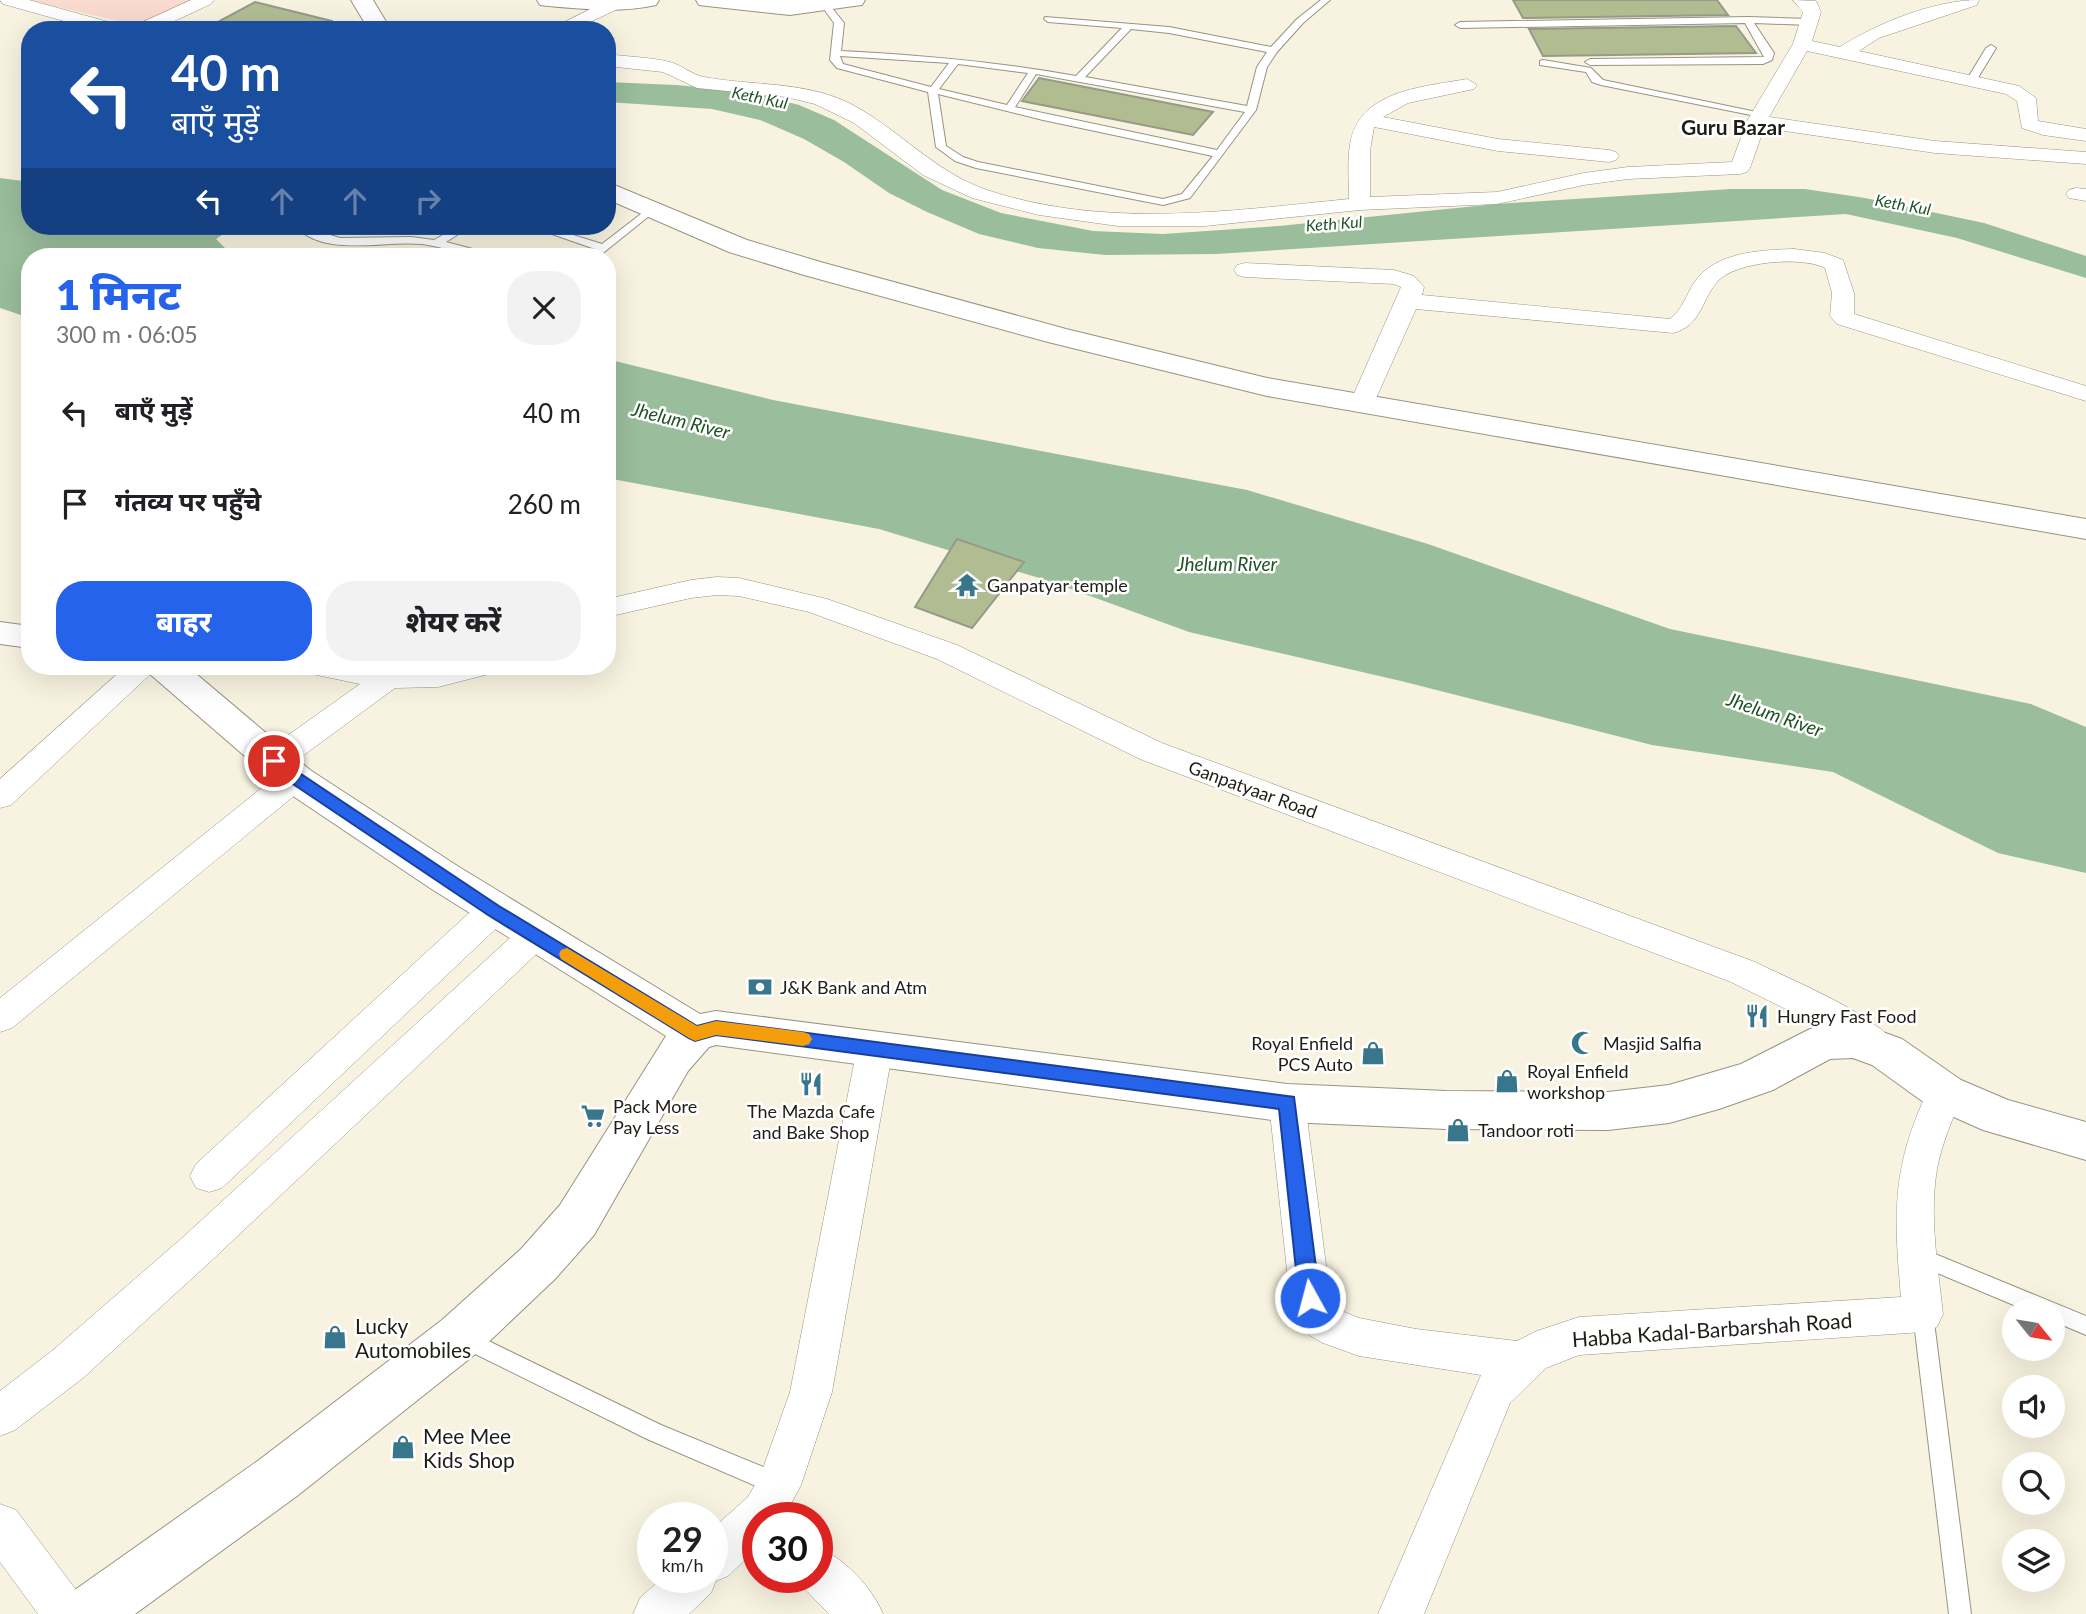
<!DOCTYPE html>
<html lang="hi">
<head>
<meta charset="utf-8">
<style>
	:root { --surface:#fff; --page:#f2f2f2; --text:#202124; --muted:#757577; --accent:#2563eb }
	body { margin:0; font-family:Lato,"Noto Sans Devanagari",sans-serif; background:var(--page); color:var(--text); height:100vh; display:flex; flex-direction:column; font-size:26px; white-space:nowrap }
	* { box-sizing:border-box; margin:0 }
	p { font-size:23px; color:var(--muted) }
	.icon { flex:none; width:38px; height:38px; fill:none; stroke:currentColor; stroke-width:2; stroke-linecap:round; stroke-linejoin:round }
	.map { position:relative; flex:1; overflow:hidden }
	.side { position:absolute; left:21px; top:248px; width:595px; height:427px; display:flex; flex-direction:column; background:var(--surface); border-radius:28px; box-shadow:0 7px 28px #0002 }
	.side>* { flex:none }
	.hud { position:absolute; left:21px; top:21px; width:595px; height:214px; border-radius:28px; box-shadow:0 7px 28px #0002; background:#1a4fa0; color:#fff; overflow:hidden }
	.needle { width:46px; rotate:120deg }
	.fabs { position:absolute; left:2002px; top:1298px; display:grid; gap:14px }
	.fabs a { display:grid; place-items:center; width:63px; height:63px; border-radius:50%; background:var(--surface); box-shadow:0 7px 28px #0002; font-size:35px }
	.speed { position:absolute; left:637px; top:1502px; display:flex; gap:14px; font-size:35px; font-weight:700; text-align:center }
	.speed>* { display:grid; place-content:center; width:91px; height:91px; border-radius:50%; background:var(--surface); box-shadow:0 7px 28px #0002; line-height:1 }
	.speed small { font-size:18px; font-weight:400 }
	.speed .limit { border:10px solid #d22; background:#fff; color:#111 }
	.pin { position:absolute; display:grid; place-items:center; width:60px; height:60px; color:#fff; margin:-30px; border:4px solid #fff; border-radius:50%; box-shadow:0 2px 7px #0007 }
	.me { position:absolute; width:77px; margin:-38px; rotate:353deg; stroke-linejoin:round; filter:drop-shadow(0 0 5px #0008) }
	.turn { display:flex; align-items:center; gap:24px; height:147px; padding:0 35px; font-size:32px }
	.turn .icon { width:91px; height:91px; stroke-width:2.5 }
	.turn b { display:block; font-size:49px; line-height:60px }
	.lanes { display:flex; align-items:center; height:66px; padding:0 35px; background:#0003; justify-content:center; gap:35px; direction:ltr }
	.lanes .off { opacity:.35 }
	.round { display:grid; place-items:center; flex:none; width:74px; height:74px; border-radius:28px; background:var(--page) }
	.head { display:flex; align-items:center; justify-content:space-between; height:119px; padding:0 35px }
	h1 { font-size:42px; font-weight:800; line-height:52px; color:var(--accent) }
	.cta { display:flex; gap:14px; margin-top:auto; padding:14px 35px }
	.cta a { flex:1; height:80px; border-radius:28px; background:var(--accent); color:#fff; font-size:28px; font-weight:800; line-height:80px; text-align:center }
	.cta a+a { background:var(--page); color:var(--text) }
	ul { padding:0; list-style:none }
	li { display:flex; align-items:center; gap:21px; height:91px; padding:0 35px }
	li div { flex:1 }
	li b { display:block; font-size:26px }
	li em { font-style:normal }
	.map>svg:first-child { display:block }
</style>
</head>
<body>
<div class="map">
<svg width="2086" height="1614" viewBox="0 0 2086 1614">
	<rect width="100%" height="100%" fill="#f8f3e0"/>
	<polygon fill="#fbdbcf" points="28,0 204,0 144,27"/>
	<g fill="#9abd9b">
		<polygon points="607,82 676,85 746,91 799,105 834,120 942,190 1001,213 1093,231 1163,234 1279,226 1496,204 1731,189 1805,189 1865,198 1984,223 2086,256 2086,278 1957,238 1846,214 1216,254 1105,255 1038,248 979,234 927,212 889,193 844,162 804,139 760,120 712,109 607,102"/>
		<polygon points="0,178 30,182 30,226 235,226 216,239 226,249 247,257 30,257 30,318 0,308"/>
		<polygon points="607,359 773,400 1247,490 1428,544 1670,629 2031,704 2086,727 2086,873 1998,853 1833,772 1652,745 1401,681 1189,632 1049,581 879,529 607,478"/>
	</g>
	<g fill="#b1bd91" stroke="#959a89" stroke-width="2">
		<polygon points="1513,0 1717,0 1728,15 1523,18"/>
		<polygon points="255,2 332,21 331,30 203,30"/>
		<polygon points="1736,26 1756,53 1543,56 1529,29"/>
		<polygon points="1039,78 1213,112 1193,135 1022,101"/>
		<polygon points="957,539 1024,562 972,628 915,607"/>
	</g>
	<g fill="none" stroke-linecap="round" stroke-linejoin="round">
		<g stroke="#989382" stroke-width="2">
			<g id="lane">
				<path d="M1321,0H1330L1303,23L1277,52L1267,67L1256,110L1190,198L1163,205L976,168L955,161L936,147L928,92L837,68L830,60L834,23L821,5L828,3L844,23L841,51C920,55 998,62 1076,76L1122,28L1048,22L1044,19L1045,17L1169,27L1271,47L1297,19ZM1131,29L1169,33L1267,52L1257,67L1247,106L1085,77ZM840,56L949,63L931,87L843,64ZM958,64L1028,73L1007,105L939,89ZM1036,74L1245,112L1217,150L1015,107ZM938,94L1043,120L1213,156L1182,194L1163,199L978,162L963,157L946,146Z"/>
				<polygon points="1748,17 1810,19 1815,22 1810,25 1754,23 1774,53 1772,60 1763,64 1590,65 1585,62 1590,59 1764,57 1745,23 1460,28 1455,25 1460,22"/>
				<polygon points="1991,45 1996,48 1976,81 1968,83 1966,81 1986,48"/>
				<polygon points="1543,60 1591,68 1603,80 1766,114 1761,117 1601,85 1592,82 1586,72 1540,65 1540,61"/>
				<polygon points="650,207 654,208 654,212 598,257 586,257 595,249 529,226 544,226 602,244"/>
				<path d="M295,226H307L317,231L340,238L411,237L434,240L459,226H471L446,242L503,257C475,258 448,248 422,244C383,240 325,258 295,226Z"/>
				<polygon points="1918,1247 2086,1316 2086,1335 2053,1321 2053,1311 2028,1311 1911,1262 1908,1256 1911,1250"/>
				<polygon points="1923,1305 1930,1307 1933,1314 1971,1614 1949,1614 1913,1314 1916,1307"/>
				<polygon points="464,1329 661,1425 785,1476 788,1484 785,1492 777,1495 647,1439 457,1345 454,1338 457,1331"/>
			</g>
		</g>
		<g stroke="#989382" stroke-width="1">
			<g id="street">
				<polygon points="0,0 29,0 123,26 126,30 96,30 3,4"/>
				<polygon points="191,0 214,0 211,4 155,30 131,30 134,26"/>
				<polygon points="608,0 619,0 623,4 620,8 573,30 549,30"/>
				<path d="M1793,0L1816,1L1821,12L1812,41L1840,47C1877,23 1935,0 1979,0L1977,5L1879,38L1859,51L2019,86L2036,98L2038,121L2086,129V141L2043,135L2022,128L2017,101L2006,94L1807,51L1769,117L1935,141L2086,152V164L1935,153L1764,128L1750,168L1747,172L1740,174L1628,179L1584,185L1497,204L1360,210L1205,226H1118L1039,215L972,198L923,175L854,123L815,104L786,97L697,88L663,72L607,66V54C628,57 650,57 670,62C682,65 692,75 704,77C752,86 804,81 849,103C898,128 934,172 987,190C1105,229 1229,211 1349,199C1349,181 1347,162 1350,145C1358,90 1423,87 1467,79L1477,85L1474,89L1408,103L1383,117L1498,139L1609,150L1616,152L1619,156L1616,160L1609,162L1498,151L1374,127L1370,151V197L1497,192L1584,173L1628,167L1732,162L1747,121L1793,44L1803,12Z"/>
				<polygon points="2076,188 2086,189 2086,201 2069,198 2066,194 2069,190"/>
				<path d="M1794,249L1825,253L1843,260L1854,293V314L2086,386V401L1837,324L1830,316L1832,293L1825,268C1802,256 1735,261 1717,282C1701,301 1701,326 1673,333L1416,309L1373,405L1370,410L1361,412L1352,410L1349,405L1401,287L1394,284L1245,277L1237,275L1234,270L1237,265L1245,263L1394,270L1414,276L1424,287L1422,295L1670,319C1682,310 1686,295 1694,283C1714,252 1760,250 1794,249Z"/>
				<path d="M717,577L739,578L827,599L957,645L1162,743L1755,962C1787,978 1880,1016 1895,1045L1890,1055L1877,1059L1864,1055L1812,1022L1731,982L1140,759L937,659L809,612L739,596L717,595L691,598L607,617V599L691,580Z"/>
				<polygon points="125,667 158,667 11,805 0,808 0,779"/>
				<polygon points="308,667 401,669 494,667 489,674 438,687 395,688 285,769 274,772 263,769 259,761 263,753 360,684 312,674"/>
				<polygon points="295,767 306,770 311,778 306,786 12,1028 0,1032 0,998 284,770"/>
				<polygon points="493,898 505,902 510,911 505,920 222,1188 209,1192 196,1188 190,1176 196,1164 481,902"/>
				<polygon points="535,922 547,926 552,935 547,944 210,1262 83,1378 15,1430 0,1436 0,1391 53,1350 182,1238 523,926"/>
				<polygon points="875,1033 888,1038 893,1048 832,1392 801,1485 784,1517 758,1517 758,1547 728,1576 716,1581 711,1593 689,1614 633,1614 640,1598 663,1577 712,1577 712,1529 748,1497 761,1474 790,1392 857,1048 862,1038"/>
				<path d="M1945,1078L1958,1082L1963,1093C1953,1118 1942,1143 1937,1169C1929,1217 1938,1267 1943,1314L1937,1327L1923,1332L1579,1355L1546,1368L1510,1403L1424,1614H1378L1481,1375L1359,1356L1323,1343L1309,1335L1290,1298L1269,1103L1274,1092L1287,1088L1300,1092L1305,1103L1330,1296L1337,1309L1359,1318L1416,1329L1517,1341L1537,1331L1579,1317L1901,1297C1893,1209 1892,1163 1932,1082Z"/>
				<polygon points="0,1504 16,1510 82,1598 89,1614 38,1614 0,1562"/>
				<path d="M817,1547C844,1558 872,1587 883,1614H829L801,1585L798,1577H817Z"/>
			</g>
		</g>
		<g stroke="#989382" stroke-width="2">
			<g id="secondary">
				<polygon points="351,0 373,0 391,30 369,30"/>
				<path d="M537,0H659L656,5C620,13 584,9 548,6L540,5Z"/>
				<polygon points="696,0 865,0 862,5 854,6 790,15 707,6 699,5"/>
				<polygon points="607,182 747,240 824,263 1066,329 1267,378 2086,519 2086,539 1267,396 1048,342 804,275 729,252 607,199"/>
				<polygon points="0,622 30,626 30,648 0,644"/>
				<polygon points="146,667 188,667 310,770 459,867 700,1014 716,1011 1287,1084 1446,1091 1608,1092 1669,1085 1741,1064 1808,1030 1823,1024 1855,1022 1902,1039 1961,1080 2008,1100 2086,1122 2086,1160 1983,1130 1929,1106 1872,1065 1853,1058 1830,1059 1773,1090 1719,1109 1669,1123 1608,1130 1446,1129 1287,1122 716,1045 709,1047 688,1071 594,1235 555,1279 478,1352 297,1496 135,1614 61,1614 69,1594 259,1460 442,1320 521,1249 560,1205 666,1036 430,888 284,790 151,675"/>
			</g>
		</g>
		<use href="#lane" fill="#fff" fill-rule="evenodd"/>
		<use href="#street" fill="#fff" fill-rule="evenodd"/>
		<use href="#secondary" fill="#fff" fill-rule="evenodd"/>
	</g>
	<polygon fill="#2563eb" stroke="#184099" stroke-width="2" points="274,756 499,906 697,1026 716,1021 1294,1097 1320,1298 1317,1305 1310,1307 1302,1305 1299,1298 1279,1109 716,1035 695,1041 689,1038 488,915 290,782 267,761"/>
	<polygon fill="#f59e0b" points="567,948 697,1026 716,1021 803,1032 809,1034 812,1039 809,1044 803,1046 716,1035 695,1041 689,1038 561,959 559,954 561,950"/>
	<defs>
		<g id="temple-bare" transform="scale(1.89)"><path d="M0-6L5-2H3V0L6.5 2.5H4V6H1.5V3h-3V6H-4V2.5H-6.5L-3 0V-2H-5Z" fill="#37768b" stroke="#fff" stroke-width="2.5" paint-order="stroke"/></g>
		<g id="bank-bare" transform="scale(1.89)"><path d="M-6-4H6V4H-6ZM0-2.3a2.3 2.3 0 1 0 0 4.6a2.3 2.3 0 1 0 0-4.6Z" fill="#37768b" stroke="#fff" stroke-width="2.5" paint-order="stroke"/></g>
		<g id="restaurant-bare" transform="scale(1.89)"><path d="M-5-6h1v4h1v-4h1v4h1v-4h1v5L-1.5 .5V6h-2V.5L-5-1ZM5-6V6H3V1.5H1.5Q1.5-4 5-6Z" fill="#37768b" stroke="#fff" stroke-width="2.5" paint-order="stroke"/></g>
		<g id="mosque-bare" transform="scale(1.89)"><path d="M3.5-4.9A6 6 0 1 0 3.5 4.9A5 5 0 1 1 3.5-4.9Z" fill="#37768b" stroke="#fff" stroke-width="2.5" paint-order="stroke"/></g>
		<g id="shop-bare" transform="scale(1.89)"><path d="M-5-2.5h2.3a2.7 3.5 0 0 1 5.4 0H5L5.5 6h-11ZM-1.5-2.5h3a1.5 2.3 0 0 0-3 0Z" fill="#37768b" stroke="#fff" stroke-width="2.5" paint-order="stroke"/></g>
		<g id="supermarket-bare" transform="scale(1.89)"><path d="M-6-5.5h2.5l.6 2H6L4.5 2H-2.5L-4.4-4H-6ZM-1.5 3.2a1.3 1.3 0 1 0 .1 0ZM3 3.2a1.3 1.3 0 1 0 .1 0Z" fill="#37768b" stroke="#fff" stroke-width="2.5" paint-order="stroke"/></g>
	</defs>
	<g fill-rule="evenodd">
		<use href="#temple-bare" x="967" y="585"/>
		<use href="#bank-bare" x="760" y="987"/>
		<use href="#restaurant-bare" x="1757" y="1016"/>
		<use href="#mosque-bare" x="1583" y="1043"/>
		<use href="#shop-bare" x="1373" y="1053"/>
		<use href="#shop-bare" x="1507" y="1081"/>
		<use href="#restaurant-bare" x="811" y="1084"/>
		<use href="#supermarket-bare" x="593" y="1116"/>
		<use href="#shop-bare" x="1458" y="1130"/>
		<use href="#shop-bare" x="335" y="1337"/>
		<use href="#shop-bare" x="403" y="1447"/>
	</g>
	<g text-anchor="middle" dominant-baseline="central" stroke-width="5" stroke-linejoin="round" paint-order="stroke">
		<g font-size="16" font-style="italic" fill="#1f5225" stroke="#fff">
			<text transform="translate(760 97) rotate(12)">Keth Kul</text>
			<text transform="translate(1903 204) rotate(10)">Keth Kul</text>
			<text transform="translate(1334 223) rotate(-4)">Keth Kul</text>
		</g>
		<g font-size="18" fill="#1f1d16" stroke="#fff" text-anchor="start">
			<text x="987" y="585">Ganpatyar temple</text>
			<text x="780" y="987">J&amp;K Bank and Atm</text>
			<text x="1777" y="1016">Hungry Fast Food</text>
			<text x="1353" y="1043" text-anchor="end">Royal Enfield<tspan x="1353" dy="21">PCS Auto</tspan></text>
			<text x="1603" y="1043">Masjid Salfia</text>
			<text x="1527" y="1071">Royal Enfield<tspan x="1527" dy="21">workshop</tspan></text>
			<text x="613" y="1106">Pack More<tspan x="613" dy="21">Pay Less</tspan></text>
			<text x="811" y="1111" text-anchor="middle">The Mazda Cafe<tspan x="811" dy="21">and Bake Shop</tspan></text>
			<text x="1478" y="1130">Tandoor roti</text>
		</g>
		<g font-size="18" fill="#1f1d16" stroke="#fff">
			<text transform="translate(1253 789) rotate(20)">Ganpatyaar Road</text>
		</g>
		<g font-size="19" font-style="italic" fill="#1f5225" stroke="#fff">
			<text transform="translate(681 420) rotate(14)">Jhelum River</text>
			<text x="1227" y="563">Jhelum River</text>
			<text transform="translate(1775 714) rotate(19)">Jhelum River</text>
		</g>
		<g font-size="21" font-weight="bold" fill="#1f1d16" stroke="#fff">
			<text x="1733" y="126">Guru Bazar</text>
		</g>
		<g font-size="21" fill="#1f1d16" stroke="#fff" text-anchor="start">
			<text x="355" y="1325">Lucky<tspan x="355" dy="24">Automobiles</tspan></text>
			<text x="423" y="1435">Mee Mee<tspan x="423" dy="24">Kids Shop</tspan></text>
		</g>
		<g font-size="21" fill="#1f1d16" stroke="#fff">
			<text transform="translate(1712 1329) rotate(-4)">Habba Kadal-Barbarshah Road</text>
		</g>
	</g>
</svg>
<div class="fabs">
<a><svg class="needle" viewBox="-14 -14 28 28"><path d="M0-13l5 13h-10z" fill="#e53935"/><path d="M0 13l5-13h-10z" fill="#757577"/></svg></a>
<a><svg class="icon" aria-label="sound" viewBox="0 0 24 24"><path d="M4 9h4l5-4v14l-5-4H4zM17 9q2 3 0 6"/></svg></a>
<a><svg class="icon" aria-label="search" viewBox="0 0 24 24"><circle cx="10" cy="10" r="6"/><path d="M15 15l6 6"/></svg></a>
<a><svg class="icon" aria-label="layers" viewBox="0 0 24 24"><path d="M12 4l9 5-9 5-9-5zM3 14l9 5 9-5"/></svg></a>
</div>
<div class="speed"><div>29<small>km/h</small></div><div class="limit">30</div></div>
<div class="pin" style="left:274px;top:761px;background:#d93025"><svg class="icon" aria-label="arrive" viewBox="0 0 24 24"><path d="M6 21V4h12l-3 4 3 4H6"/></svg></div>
<svg class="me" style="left:1310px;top:1298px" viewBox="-20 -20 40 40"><circle r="17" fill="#2563eb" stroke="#fff" stroke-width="3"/><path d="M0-11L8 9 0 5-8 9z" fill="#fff"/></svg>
<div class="hud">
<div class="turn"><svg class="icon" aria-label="left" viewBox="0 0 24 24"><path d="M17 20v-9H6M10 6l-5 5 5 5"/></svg><div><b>40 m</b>बाएँ मुड़ें</div></div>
<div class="lanes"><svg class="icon" aria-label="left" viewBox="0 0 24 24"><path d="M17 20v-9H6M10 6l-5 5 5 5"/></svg><svg class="icon off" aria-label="ahead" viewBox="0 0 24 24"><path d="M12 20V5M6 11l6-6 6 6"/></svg><svg class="icon off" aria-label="ahead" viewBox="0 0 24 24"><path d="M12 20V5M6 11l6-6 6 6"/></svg><svg class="icon off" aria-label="right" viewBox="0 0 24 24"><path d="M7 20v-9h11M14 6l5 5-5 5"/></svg></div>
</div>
<section class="side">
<div class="head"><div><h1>1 मिनट</h1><p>300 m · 06:05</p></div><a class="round"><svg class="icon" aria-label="close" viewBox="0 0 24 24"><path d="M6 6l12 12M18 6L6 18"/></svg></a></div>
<ul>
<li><svg class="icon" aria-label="left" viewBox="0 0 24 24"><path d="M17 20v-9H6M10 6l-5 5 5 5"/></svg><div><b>बाएँ मुड़ें</b></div><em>40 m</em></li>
<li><svg class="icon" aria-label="arrive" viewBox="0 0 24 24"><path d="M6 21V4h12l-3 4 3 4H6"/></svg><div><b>गंतव्य पर पहुँचे</b></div><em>260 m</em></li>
</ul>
<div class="cta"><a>बाहर</a><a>शेयर करें</a></div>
</section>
</div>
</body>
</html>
